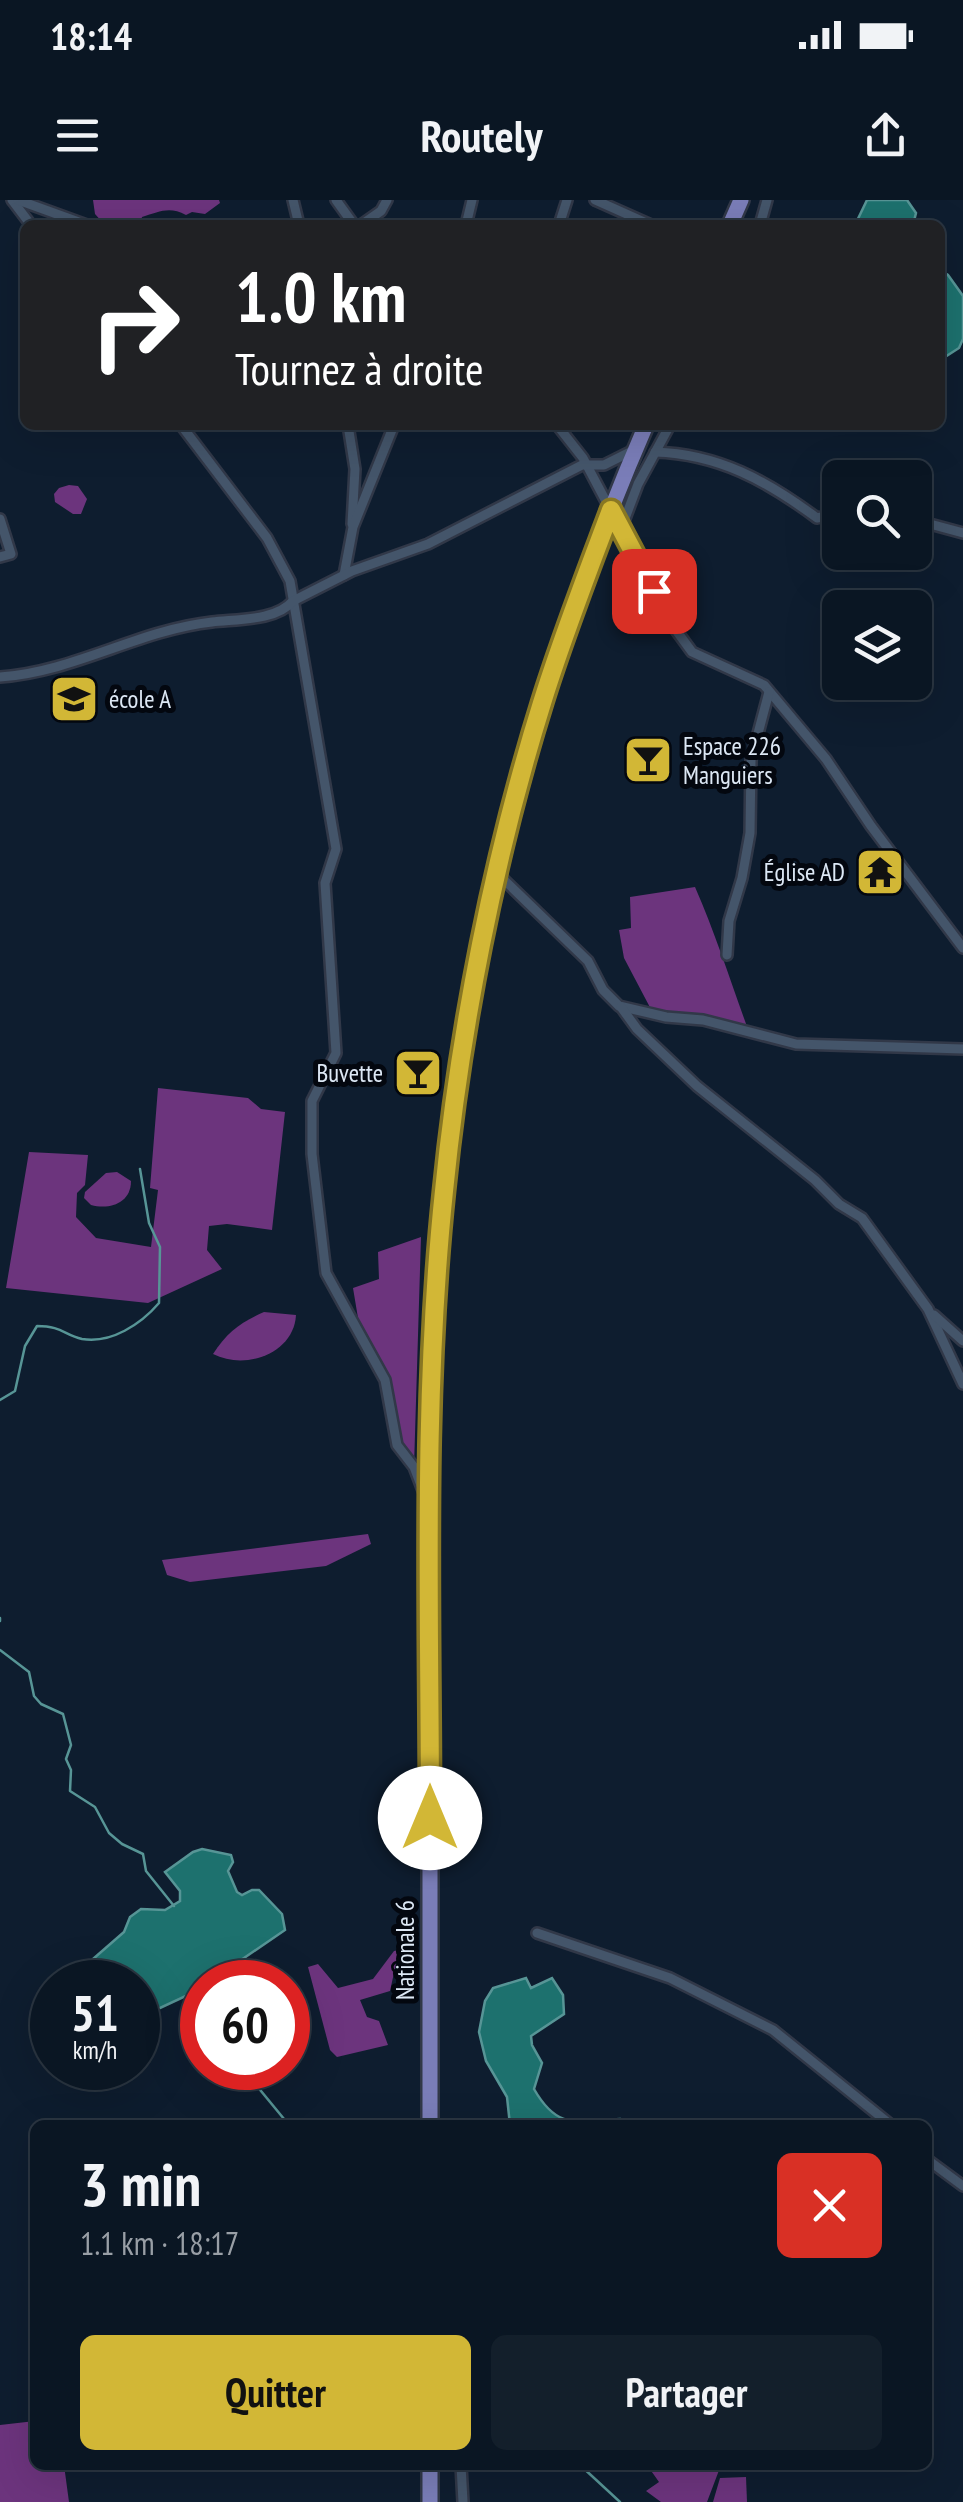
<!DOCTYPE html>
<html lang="fr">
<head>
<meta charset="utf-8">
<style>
	:root { --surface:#0a1623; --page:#131f2b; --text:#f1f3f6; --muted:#999fa6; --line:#2a3541; --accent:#d2b736 }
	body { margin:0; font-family:"PT Sans Narrow",sans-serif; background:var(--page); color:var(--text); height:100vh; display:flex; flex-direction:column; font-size:38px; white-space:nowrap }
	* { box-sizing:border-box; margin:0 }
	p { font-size:32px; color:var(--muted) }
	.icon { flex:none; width:55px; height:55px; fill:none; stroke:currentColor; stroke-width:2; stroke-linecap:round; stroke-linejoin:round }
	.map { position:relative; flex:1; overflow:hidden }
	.sheet { position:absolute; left:30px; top:1920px; width:902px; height:350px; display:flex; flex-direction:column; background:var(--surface); border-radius:15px; box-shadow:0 10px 40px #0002,0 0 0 2px var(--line) }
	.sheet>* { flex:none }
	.top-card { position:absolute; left:20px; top:20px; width:925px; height:210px; border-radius:15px; box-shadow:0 10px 40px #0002,0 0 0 2px var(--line); background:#202124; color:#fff; overflow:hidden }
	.fabs { position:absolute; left:822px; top:260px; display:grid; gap:20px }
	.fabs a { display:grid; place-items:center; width:110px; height:110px; border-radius:15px; background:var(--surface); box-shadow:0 10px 40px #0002,0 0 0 2px var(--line); font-size:50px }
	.speed { position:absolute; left:30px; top:1760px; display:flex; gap:20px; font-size:50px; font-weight:700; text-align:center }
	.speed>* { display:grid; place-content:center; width:130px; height:130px; border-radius:50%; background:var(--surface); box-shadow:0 10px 40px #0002,0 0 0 2px var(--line); line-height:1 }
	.speed small { font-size:25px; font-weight:400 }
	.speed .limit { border:15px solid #d22; background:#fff; color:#111 }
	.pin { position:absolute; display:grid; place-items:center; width:85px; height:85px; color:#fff; margin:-42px; border-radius:20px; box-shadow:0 5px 15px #0006 }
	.me { position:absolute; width:110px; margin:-55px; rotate:0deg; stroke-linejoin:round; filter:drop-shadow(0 0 8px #0008) }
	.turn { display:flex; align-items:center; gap:35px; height:210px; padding:0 50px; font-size:45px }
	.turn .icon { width:130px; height:130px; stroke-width:2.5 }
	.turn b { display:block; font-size:70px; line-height:85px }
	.round { display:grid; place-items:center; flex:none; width:105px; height:105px; border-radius:15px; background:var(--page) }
	.overview { display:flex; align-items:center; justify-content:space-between; height:170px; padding:0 50px }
	h1 { font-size:60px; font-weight:800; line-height:75px }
	.cta { display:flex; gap:20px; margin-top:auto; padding:20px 50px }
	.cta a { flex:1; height:115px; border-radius:15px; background:var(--accent); color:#111; font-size:40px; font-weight:800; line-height:115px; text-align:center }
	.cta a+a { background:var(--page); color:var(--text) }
	.status { display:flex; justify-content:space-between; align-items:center; height:70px; padding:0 50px; background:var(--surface); direction:ltr }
	.status svg { height:28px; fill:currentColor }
	header { display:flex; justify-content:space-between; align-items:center; height:130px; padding:0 50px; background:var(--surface); font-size:45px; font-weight:800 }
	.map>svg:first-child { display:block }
</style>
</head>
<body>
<div class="status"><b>18:14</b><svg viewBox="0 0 49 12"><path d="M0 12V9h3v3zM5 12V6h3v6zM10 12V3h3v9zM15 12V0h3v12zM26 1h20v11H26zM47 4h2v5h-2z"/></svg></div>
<header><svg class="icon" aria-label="menu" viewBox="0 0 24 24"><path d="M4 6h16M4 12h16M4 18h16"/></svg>Routely<svg class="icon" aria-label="share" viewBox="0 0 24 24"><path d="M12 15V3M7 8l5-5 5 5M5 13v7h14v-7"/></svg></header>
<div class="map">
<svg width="963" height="2302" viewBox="0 0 963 2302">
	<rect width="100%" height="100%" fill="#0e1d2f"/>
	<g fill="#6c347d">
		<path d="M93,0H219L220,3L205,14L192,12L186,15C169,6 159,12 142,17L140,25H130L114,18L104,24L95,14Z"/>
		<polygon points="69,285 78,286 87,299 81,314 73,314 55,302 54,294 59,288"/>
		<path d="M695,687C716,735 731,783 749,832L654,815L624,758L619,730L631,728L630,697Z"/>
		<polygon points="158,888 248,898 261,909 285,912 272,1030 227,1024 209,1026 207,1050 222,1069 148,1103 6,1088 29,952 88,955 85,985 77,993 76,1017 96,1038 151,1047 158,990 150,988"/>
		<path d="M117,972L131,981C131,1003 110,1010 91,1005L84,998L85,992L106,973Z"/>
		<polygon points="421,1037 414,1267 397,1245 385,1180 361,1136 353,1088 379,1079 378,1052"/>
		<path d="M264,1112L296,1115C294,1153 246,1171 213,1154C227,1132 241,1122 264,1112Z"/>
		<polygon points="368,1334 371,1344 326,1366 190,1382 167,1375 162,1360"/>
		<polygon points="399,1750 390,1791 360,1800 367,1817 379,1821 388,1845 337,1857 330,1850 308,1767 318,1764 338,1788 373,1779 394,1751"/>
		<polygon points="35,2221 35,2265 64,2265 69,2302 0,2302 0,2225"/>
		<polygon points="647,2265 721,2265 707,2302 661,2302 646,2291 659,2282"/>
		<polygon points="746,2277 747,2302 713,2302 720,2278"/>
	</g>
	<g fill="#1d716e" stroke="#579596" stroke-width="2.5">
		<polygon points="867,0 907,0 916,13 913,25 855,25"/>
		<polygon points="940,70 948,75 963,96 963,139 959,148 945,157 940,176"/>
		<polygon points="202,1649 231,1655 233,1662 228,1671 237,1692 242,1695 252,1690 259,1690 282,1714 285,1730 209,1782 202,1782 201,1789 160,1808 138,1813 138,1782 92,1782 83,1774 85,1766 124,1732 130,1717 141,1709 165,1710 180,1701 180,1691 165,1672 193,1652"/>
		<path d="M526,1778L531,1788L552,1778L563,1795L564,1814L531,1836L532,1845L542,1863L534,1889C558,1931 577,1921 620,1919L622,1925H510L507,1897L486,1861L479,1832L485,1801L493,1788Z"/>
	</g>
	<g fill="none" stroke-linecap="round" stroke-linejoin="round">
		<g stroke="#579596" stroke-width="2.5">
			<path d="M0,1200L15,1191L25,1146L37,1126C62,1126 64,1135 82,1139C111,1144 141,1124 159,1103L160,1047L149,1023L140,969"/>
			<polyline points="0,1418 0,1421"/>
			<polyline points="0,1450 29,1472 34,1496 41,1504 63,1514 71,1545 66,1559 71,1570 70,1591 95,1607 109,1633 122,1644 143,1654 146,1671 174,1706"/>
			<polyline points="242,1868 289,1925"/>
			<polyline points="580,2265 620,2302"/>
		</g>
		<g stroke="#313848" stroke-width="14">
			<g id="minor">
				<polyline points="12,0 31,25"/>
				<polyline points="18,0 87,25"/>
				<polyline points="293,0 299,25"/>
				<polyline points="336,0 354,25"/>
				<polyline points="595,0 651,25"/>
				<polyline points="361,25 381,11 387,0"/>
				<polyline points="466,25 472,0"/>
				<polyline points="559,25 567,0"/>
				<polyline points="760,25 767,0"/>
				<polyline points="181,225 267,338 290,381 336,649 325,683 336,853 312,901 312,954 326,1073 385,1180 397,1245 414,1267 427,1301"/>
				<polyline points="348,225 355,269 352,324"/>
				<polyline points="557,225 583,258 670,422 692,452 764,485 826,559 871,626 963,748"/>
				<path d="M655,252C719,254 767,281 817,318L840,313"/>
				<polyline points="0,319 11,354 0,357"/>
				<polyline points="915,320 963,333"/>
				<polyline points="621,329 638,284 670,225"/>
				<polyline points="344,375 353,327 394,225"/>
				<path d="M0,477C74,472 139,430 212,422C237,419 276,421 293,401L352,371L428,344L582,265H604L634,250"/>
				<polyline points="498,674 588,761 603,790 619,806 666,817 703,820 796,844 963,849"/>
				<polyline points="727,755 729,721 742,678 750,633 751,560 769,492"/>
				<polyline points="621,807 637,829 697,886 815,980 839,1004 862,1018 928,1109 963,1184"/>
				<polyline points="934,1115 963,1141"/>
				<polyline points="537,1733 670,1778 773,1830 891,1925"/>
				<polyline points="928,1960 963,1986"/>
				<polyline points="461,2265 463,2302"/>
			</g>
		</g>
		<g stroke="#313848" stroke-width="20">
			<g id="primary">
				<polyline points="730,25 741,0"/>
				<path d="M430,1925C430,1748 430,1572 430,1395C431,1259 429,1122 444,987C474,724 541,467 646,225"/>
				<polyline points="430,2302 430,2265"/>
			</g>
		</g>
		<use href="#minor" stroke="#44556a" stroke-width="9"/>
		<use href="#primary" stroke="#7a7db8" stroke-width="15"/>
	</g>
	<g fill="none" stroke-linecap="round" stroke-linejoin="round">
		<g stroke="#887723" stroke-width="25">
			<path id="route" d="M430,1618C430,1410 422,1199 444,991C460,830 494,657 542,503C562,438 587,374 611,310L654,391"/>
		</g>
		<use href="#route" stroke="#d2b736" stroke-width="18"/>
	</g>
	<defs>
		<g id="school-square" transform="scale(2.5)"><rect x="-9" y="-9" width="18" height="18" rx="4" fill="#d2b736" stroke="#03070f"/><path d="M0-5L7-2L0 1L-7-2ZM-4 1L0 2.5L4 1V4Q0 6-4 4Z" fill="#111"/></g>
		<g id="bar-square" transform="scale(2.5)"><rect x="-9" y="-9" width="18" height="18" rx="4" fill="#d2b736" stroke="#03070f"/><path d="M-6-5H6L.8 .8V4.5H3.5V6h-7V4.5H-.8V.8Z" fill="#111"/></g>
		<g id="temple-square" transform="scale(2.5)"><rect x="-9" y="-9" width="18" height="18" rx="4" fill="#d2b736" stroke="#03070f"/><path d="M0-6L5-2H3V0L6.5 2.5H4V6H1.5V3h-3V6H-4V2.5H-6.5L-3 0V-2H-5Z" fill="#111"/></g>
	</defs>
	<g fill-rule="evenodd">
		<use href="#school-square" x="74" y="499"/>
		<use href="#bar-square" x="648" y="560"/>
		<use href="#temple-square" x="880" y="672"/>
		<use href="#bar-square" x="418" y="873"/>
	</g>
	<g text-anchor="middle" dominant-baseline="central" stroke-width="10" stroke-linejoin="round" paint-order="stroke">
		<g font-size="25" fill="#dde8f5" stroke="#03070f" text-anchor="start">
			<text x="109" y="499">école A</text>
			<text x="683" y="546">Espace 226<tspan x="683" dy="29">Manguiers</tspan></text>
			<text x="845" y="672" text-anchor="end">Église AD</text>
			<text x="383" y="873" text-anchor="end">Buvette</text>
		</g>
		<g font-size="25" fill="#dde8f5" stroke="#03070f">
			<text transform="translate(405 1750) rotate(-90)">Nationale 6</text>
		</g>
	</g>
</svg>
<div class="fabs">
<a><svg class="icon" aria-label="search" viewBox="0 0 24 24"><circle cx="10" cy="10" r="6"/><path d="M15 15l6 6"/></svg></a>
<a><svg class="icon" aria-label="layers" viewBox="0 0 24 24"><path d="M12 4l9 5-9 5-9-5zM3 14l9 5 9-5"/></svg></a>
</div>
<div class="speed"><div>51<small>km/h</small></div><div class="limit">60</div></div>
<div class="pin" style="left:654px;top:391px;background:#d93025"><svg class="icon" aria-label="arrive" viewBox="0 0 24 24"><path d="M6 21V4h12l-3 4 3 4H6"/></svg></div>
<svg class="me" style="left:430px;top:1618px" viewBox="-20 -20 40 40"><circle r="19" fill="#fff"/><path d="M0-13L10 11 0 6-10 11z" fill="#d2b736"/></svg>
<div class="top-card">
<div class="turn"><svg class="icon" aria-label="right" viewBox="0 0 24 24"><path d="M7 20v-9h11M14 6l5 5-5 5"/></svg><div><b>1.0 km</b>Tournez à droite</div></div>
</div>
<section class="sheet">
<div class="overview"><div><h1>3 min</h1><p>1.1 km · 18:17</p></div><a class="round" style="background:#d93025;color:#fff"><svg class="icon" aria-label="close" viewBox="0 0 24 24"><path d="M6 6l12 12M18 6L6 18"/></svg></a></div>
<div class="cta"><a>Quitter</a><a>Partager</a></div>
</section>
</div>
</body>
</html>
